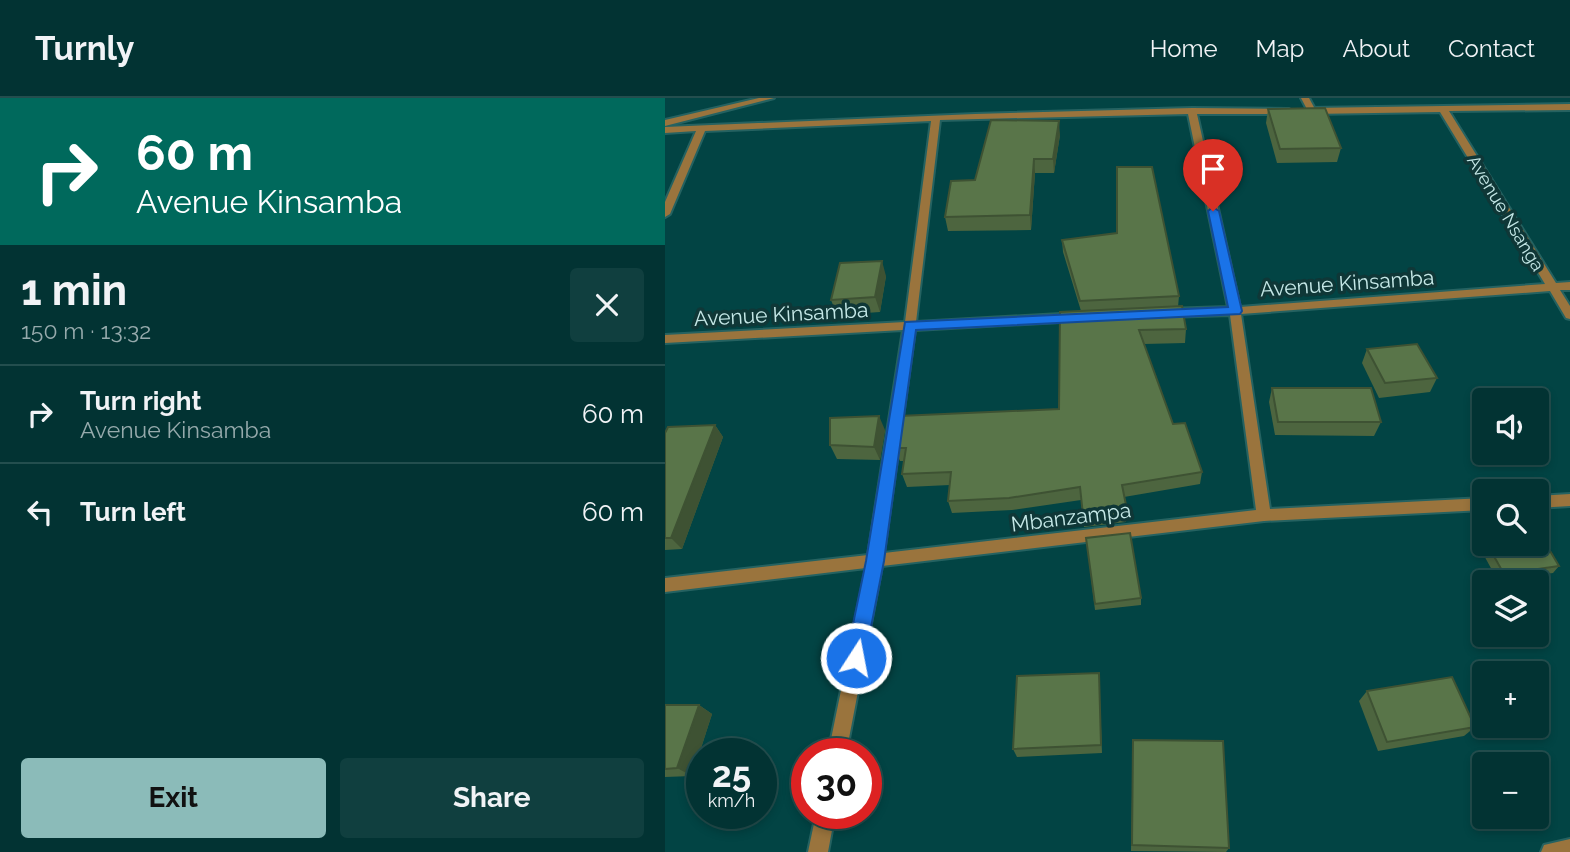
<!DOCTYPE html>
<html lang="en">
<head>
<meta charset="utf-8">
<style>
	:root { --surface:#023333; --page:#103f3f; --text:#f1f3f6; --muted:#96aaac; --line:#234e4e; --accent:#8bbbb9 }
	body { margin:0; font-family:Raleway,sans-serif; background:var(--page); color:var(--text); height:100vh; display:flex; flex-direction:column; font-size:26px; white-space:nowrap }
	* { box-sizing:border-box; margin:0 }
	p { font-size:23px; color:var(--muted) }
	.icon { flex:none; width:38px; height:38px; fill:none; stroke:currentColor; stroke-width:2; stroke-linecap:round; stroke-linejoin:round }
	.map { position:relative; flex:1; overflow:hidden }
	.sheet { display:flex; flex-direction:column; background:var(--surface); width:665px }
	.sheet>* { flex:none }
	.hud { background:#00695c; color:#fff; overflow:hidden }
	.buttons { position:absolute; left:807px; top:290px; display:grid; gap:14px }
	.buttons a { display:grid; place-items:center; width:77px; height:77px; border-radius:7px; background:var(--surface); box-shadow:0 4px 10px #0003,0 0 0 2px var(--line); font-size:35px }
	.speed { position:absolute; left:21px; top:640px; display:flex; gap:14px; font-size:35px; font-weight:700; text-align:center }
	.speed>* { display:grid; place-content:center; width:91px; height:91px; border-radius:50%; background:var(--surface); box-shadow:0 4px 10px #0003,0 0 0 2px var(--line); line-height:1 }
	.speed small { font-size:18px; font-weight:400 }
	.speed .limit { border:10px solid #d22; background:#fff; color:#111 }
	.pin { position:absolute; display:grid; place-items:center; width:60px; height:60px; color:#fff; margin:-72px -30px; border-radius:50% 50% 50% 0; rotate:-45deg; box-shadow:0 0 7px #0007 }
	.pin .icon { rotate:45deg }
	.me { position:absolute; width:77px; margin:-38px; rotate:11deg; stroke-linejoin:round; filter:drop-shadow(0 0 5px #0008) }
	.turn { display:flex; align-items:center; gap:24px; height:147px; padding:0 21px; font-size:32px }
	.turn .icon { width:91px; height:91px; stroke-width:2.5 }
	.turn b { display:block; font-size:49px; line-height:60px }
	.round { display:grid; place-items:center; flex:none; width:74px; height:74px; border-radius:7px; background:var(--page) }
	.headline { display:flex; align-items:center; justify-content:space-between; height:119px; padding:0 21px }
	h1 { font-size:42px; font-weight:700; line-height:52px }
	.button { display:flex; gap:14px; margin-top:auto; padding:14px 21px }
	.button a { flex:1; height:80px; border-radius:7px; background:var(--accent); color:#111; font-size:28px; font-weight:700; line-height:80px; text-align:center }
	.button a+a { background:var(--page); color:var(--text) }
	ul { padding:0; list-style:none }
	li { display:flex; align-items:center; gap:21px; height:98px; padding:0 21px; border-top:2px solid var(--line) }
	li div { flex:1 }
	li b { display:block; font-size:26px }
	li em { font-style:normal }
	header { display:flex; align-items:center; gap:42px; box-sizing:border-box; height:98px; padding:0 35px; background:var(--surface); border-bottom:2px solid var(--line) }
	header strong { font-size:33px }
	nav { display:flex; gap:38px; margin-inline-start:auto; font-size:24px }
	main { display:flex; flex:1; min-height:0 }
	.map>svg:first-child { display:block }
</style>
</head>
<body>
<header>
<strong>Turnly</strong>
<nav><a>Home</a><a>Map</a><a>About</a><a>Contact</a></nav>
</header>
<main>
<section class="sheet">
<div class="hud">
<div class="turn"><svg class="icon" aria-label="right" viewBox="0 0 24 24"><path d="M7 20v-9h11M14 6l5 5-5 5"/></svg><div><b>60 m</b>Avenue Kinsamba</div></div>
</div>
<div class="headline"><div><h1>1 min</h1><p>150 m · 13:32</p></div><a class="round"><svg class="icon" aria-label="close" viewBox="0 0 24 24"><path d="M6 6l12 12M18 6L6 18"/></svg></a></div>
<ul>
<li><svg class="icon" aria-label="right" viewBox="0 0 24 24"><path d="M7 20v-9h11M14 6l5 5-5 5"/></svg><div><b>Turn right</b><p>Avenue Kinsamba</p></div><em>60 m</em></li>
<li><svg class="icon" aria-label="left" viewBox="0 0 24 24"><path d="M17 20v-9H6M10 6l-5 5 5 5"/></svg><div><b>Turn left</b></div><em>60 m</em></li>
</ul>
<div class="button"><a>Exit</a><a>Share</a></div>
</section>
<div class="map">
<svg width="905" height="754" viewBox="0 0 905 754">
	<rect width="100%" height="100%" fill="#024444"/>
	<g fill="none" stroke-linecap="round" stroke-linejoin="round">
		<g stroke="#256261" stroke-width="4">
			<polygon id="service" points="636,0 644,0 651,13 650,15 644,15"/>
		</g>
		<g stroke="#256261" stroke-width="4">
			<g id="minor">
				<path d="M905,6V12L784,13L891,185L905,184V192H895L905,208V221L901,220L885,193L576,216L605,411L819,400V412L599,423L217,468L181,656H163L201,470L0,494V480L203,457L238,232L0,245V237L240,224L266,23L40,33L5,116L0,119V104L31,33L0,35V29L310,16L527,10L624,11V15L621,16H532L575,209L880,186L775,14L645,16L641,13L645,10ZM523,16L563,209L501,211L495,215L501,219L565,217L591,412L219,455L250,232L414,223L420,219L414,215L251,224L275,22Z"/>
				<polygon points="905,396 905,408 872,410 872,398"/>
				<polygon points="151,716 170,716 163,754 143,754"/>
				<polygon points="905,741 905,754 876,754 879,747"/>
			</g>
		</g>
		<g stroke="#256261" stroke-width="4">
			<polygon id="tertiary" points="94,0 109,0 0,28 0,22"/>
		</g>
		<use href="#service" fill="#9a743d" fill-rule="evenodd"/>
		<use href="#minor" fill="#9a743d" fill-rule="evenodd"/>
		<use href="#tertiary" fill="#9a743d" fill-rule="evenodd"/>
	</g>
	<g fill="#4d653f">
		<polygon points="603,11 676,50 672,64 612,65 601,25"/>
		<polygon points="395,37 389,75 370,75 366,132 283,133 280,119 310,82"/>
		<polygon points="397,142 514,198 513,209 521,231 520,245 479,246 508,326 537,374 535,386 459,399 462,412 461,424 419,429 416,402 347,412 287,415 283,403 285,387 242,389 237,376 239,363 235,363 229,350 394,311 416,213 398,154"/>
		<polygon points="221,178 215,214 172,217 166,202"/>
		<polygon points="702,251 772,280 765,294 714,300 697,265"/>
		<polygon points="607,290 716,324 709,338 610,337 604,304"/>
		<polygon points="50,327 58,339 17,451 0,452 0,335"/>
		<polygon points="220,332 215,362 172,361 165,347"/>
		<polygon points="819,433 819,446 872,446 894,468 888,475 833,483 810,441 815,434"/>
		<polygon points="422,447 476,500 476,507 430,512"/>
		<polygon points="434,575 437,655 352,659 348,651"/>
		<polygon points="702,593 810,629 799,638 713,653 694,603"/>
		<polygon points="0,607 34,607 47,616 27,678 0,679"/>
		<polygon points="468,642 564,750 561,754 466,753"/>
	</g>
	<g fill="#3e5233">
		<polygon points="394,23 395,37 389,75 388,61"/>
		<polygon points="369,61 370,75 366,132 365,117"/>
		<polygon points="217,163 221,178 215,214 210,199"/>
		<polygon points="214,318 220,332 215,362 209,349"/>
		<polygon points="50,327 58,339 17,451 6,440"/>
		<polygon points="34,607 47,616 27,678 12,670"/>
	</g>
	<g fill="#597549" stroke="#3e5233" stroke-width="2">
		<polygon points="660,10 676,50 615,51 603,11"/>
		<polygon points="326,22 394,23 388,61 369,61 365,117 280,119 286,83 310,82"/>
		<polygon points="452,69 487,69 514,198 415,203 397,142 452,135"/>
		<polygon points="217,163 210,199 166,202 175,165"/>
		<polygon points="517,208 521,231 474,232 508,326 520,325 537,374 457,387 462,412 418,417 415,389 344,400 283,403 286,374 237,376 241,350 229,350 234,318 394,311 395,214"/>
		<polygon points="752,246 772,280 720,285 702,251"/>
		<polygon points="607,290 706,290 716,324 613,324"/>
		<polygon points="214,318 209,349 165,347 165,320"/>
		<polygon points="50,327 6,440 0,440 0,335 3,329"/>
		<polygon points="872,431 894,468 839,476 822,446 872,446"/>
		<polygon points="465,435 476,500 430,506 421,440"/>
		<polygon points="434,575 436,647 348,651 352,578"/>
		<polygon points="787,579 810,629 722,644 702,593"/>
		<polygon points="0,607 34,607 12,670 0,671"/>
		<polygon points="468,642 558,643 564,750 467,747"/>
	</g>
	<polygon fill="#1a73e8" stroke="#114b97" stroke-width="2" points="548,109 554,113 577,213 575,216 251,232 219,463 200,560 198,566 191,569 184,566 181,560 201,463 240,224 563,209 543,113"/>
	<g text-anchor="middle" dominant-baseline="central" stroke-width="7" stroke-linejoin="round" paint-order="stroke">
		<g font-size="18" fill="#c5e8e7" stroke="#0f3737">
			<text transform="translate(841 115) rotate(59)">Avenue Nsanga</text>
		</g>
		<g font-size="21" fill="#c5e8e7" stroke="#0f3737">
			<text transform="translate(682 185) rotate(-4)">Avenue Kinsamba</text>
			<text transform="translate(116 216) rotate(-3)">Avenue Kinsamba</text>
			<text transform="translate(406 419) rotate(-7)">Mbanzampa</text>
		</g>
	</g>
</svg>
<div class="buttons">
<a><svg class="icon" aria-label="sound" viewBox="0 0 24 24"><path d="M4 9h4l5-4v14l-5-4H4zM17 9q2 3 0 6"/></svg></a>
<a><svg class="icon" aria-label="search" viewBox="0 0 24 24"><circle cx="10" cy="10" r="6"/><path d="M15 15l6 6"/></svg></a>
<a><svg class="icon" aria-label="layers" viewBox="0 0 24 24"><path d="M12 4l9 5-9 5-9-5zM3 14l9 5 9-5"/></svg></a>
<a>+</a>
<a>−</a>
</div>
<div class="speed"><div>25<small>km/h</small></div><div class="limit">30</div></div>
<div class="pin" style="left:548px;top:113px;background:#d93025"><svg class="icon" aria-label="arrive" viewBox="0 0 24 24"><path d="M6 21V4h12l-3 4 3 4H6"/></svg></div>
<svg class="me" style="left:191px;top:560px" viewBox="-20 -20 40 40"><circle r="17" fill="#1a73e8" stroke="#fff" stroke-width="3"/><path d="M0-11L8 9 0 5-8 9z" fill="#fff"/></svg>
</div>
</main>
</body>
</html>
